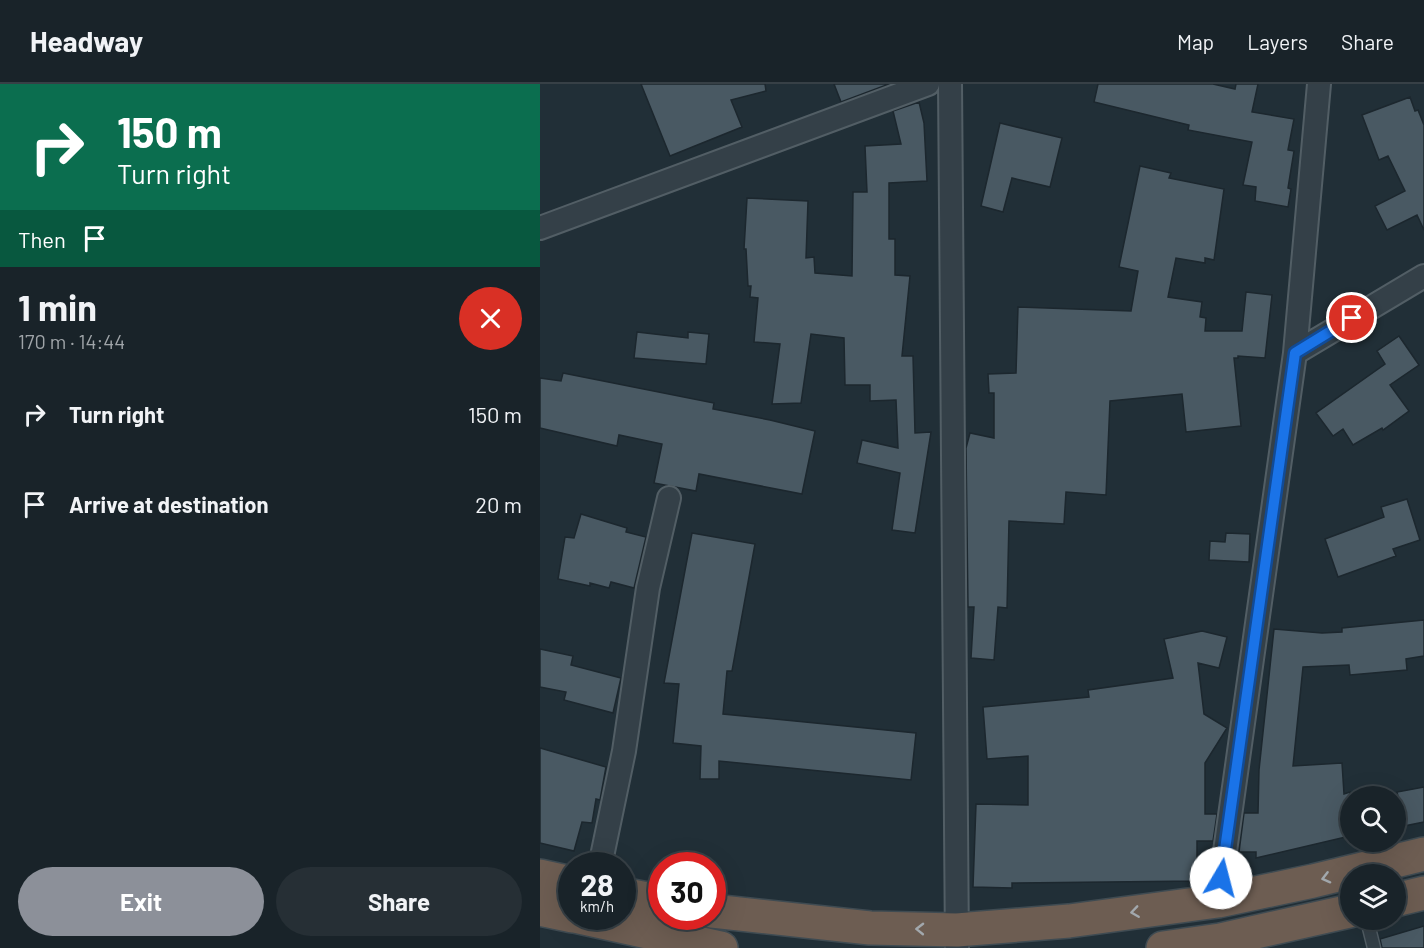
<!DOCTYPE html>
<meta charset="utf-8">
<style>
:root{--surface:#192329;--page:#262f35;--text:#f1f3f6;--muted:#9fa4a8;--line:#374046;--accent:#8c9099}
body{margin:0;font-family:Barlow,sans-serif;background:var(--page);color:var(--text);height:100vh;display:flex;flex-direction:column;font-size:22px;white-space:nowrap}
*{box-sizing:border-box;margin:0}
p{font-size:20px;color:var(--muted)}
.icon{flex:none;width:33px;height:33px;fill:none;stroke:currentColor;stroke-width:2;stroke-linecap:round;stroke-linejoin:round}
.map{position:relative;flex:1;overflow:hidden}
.panel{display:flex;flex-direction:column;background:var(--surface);width:540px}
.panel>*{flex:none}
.top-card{background:#0b6e4f;color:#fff;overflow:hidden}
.buttons{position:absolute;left:800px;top:702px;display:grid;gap:12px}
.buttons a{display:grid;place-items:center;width:66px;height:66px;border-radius:50%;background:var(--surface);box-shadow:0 6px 24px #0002,0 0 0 2px var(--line);font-size:30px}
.speed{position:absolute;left:18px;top:768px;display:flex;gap:12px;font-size:30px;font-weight:700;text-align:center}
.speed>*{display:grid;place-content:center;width:78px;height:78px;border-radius:50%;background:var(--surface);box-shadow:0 6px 24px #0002,0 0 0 2px var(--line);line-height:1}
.speed small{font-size:15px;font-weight:400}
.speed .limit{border:9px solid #d22;background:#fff;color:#111}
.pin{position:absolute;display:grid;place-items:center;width:51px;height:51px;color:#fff;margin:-26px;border:3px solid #fff;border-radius:50%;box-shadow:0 2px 6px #0007}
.me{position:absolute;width:66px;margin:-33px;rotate:8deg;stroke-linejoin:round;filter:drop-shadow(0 0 4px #0008)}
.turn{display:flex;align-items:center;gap:21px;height:126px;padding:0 18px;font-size:27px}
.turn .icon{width:78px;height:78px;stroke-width:2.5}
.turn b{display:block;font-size:42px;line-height:51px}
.then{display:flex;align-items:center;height:57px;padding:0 18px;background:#0003;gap:12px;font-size:22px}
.round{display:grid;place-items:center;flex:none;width:63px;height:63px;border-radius:32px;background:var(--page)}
.headline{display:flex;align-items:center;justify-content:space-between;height:102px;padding:0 18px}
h1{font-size:36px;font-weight:700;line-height:45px}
.primary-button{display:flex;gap:12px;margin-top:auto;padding:12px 18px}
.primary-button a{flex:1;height:69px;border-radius:36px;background:var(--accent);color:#fff;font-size:24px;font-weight:700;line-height:69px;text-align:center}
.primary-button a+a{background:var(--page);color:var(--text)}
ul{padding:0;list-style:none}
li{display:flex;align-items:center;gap:18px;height:90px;padding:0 18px}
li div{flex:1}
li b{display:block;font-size:22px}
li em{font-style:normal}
header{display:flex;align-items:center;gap:36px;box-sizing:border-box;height:84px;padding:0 30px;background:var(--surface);border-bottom:2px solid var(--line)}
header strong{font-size:28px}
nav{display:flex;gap:33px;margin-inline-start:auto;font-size:21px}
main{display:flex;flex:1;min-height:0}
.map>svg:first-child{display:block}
.building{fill:#495963;stroke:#1c272e;stroke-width:1.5}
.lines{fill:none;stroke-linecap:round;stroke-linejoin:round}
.lane-casing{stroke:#525e65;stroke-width:15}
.street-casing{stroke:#525e65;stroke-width:26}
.highway-casing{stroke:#3f4b52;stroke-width:36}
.lane{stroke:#344048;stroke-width:12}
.street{stroke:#344048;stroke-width:22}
.highway{stroke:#6d5d52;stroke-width:33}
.oneway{stroke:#a2a8ad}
.route-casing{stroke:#114b97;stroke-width:15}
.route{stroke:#1a73e8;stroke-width:10}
</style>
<header>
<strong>Headway</strong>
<nav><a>Map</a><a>Layers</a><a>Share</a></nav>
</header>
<main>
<section class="panel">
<div class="top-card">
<div class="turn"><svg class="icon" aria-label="right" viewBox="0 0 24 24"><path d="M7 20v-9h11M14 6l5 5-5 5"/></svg><div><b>150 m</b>Turn right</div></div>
<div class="then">Then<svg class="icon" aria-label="arrive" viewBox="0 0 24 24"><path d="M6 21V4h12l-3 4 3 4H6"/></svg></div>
</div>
<div class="headline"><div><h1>1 min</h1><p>170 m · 14:44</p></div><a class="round" style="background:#d93025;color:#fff"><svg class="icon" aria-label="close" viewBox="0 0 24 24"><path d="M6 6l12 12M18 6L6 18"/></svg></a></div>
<ul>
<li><svg class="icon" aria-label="right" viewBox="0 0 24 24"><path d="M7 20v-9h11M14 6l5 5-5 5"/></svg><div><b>Turn right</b></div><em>150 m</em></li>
<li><svg class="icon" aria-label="arrive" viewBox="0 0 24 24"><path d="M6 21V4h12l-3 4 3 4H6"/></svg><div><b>Arrive at destination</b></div><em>20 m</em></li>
</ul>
<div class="primary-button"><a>Exit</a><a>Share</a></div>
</section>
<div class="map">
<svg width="884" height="864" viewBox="0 0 884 864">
<rect width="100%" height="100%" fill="#212f37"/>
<path class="building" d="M101 0H225L226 7 191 16 202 43 130 72Z
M294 0H349L301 18Z
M558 0H673L695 5 696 0H718L712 28 754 35 748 66 754 67 748 104 751 105 748 123 715 117 716 103 703 101 712 58 648 46 649 41 554 18Z
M870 13 875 27 878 26 884 41V146L877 131 847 146 835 122 865 107 848 72 839 76 822 31Z
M379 18 384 39 387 97 349 99V155H355V191L370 192 362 272H373L375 349 391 348 375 449 352 446 360 389 317 379 322 356 358 364 356 316 330 317V301H305L304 254 271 250 261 319 232 320 240 260 214 258 218 214 210 213 211 202H208L206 165H204L207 114 268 117 266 174 274 173 275 189 312 192 313 108H327L325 62 361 60 353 27Z
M460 39 522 54 510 103 472 94 463 128 441 122Z
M600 82 631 89 629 94 684 105 674 176 665 174V179L636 174 628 213 662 218 660 233 666 234 665 247H702L706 208 732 211 725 274 698 272V274H694L701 342 646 348 642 310 570 317 566 411 526 408 524 440 469 437 467 524 458 523 454 576 431 574 434 523H428L426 364 430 349 454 354V309H449L448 290 476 289 478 223 591 227 598 187 579 183Z
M97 248 148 254V248L169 250 166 280 94 274Z
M859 252 879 281 850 301 869 327 843 346 842 344 813 361 803 345 793 352 776 329 845 280 837 267Z
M23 289 174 319 173 325 230 336 275 347 262 410 159 390 156 407 114 399 122 360 79 351 77 362 0 344V294L21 297Z
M867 415 880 456 853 465 856 472 798 493 785 455 844 433 841 423Z
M41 430 87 444 86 448 106 453 94 504 71 498 69 504 50 499V502L18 495 25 453 34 454Z
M152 449 215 460 192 587H187L183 630 376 649 371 696 179 677V695H160L161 662 133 659 139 600 124 599Z
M686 449 710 450 709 478 669 476 670 457 685 458Z
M884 536V572L866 575 867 586 810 591 809 581 763 583 753 682 802 679 804 710 810 708V752L716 774V768H699L704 729H718L719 686 734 545 782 549 802 548V544Z
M662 547 687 553 679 584 658 579 664 630 687 644 665 679V730H677L673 757H657V797L472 799V804L433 803 436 720 488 721V672L447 675 443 623 549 613 548 606 633 594 624 555Z
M0 565 33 572 31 581 81 594 73 629 24 616 26 608 0 603Z
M0 664 66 683 60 716 56 715 52 739 42 738 34 767 0 759Z
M884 703V738L864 742 857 708Z
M884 842V864H842L840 855Z"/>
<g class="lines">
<g class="lane-casing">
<path id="lane" d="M827 836 834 864"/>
</g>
<g class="street-casing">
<path id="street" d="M410 0 417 864
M0 144 388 0
M755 269 884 192
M60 782 84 667 108 504 129 414
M678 817 755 269 779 0"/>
</g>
<g class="highway-casing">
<path id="highway" d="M0 792 32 799
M82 810 122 818
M855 816 884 809
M0 825 32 832
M172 827 330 844 417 846 529 837 678 817 773 797 884 770
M34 832 181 864
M623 864 680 856 810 827"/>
</g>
<use href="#lane" class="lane"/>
<use href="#street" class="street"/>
<use href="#highway" class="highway"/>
</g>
<defs><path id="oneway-chevron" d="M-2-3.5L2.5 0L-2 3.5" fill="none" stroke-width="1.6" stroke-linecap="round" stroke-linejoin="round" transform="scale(1.5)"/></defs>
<g class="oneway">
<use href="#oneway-chevron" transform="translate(786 794) rotate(166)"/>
<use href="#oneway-chevron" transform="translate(595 828) rotate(172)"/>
<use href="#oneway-chevron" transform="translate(380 845) rotate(-179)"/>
</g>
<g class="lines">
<g class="route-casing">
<path id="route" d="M681 794 755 269 812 234"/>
</g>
<use href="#route" class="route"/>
</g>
</svg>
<div class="buttons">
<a><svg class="icon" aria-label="search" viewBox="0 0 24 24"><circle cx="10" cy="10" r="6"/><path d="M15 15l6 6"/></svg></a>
<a><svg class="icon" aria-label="layers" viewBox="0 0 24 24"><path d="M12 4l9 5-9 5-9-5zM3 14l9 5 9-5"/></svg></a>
</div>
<div class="speed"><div>28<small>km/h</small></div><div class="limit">30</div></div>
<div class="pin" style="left:812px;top:234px;background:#d93025"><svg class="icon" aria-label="arrive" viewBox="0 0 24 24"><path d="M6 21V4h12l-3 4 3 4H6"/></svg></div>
<svg class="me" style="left:681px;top:794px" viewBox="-20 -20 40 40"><circle r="19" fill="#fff"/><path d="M0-13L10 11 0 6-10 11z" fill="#1a73e8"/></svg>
</div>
</main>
